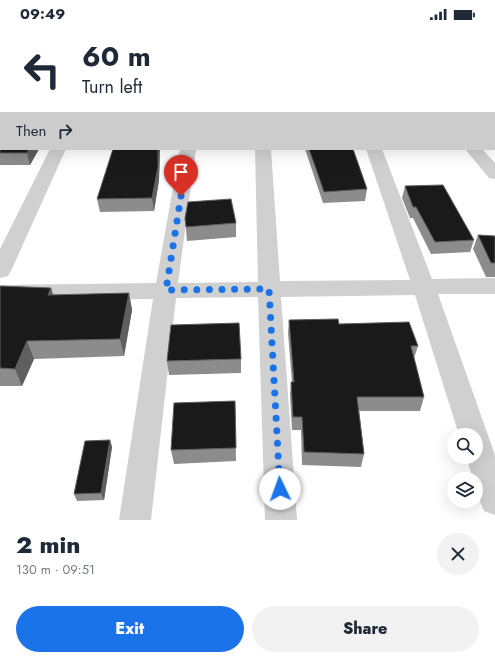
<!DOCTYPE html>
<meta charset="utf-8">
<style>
:root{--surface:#fff;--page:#f2f2f3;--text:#1f2937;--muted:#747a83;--accent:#1a73e8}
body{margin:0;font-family:Jost,sans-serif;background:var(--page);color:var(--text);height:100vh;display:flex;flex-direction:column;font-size:15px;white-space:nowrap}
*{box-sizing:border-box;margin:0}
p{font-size:13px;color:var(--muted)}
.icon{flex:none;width:22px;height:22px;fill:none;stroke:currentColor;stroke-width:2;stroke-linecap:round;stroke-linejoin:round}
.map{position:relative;height:492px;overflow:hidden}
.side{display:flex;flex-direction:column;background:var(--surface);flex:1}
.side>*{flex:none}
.top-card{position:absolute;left:0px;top:0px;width:495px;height:122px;box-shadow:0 4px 16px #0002;background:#fff;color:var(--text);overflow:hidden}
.fabs{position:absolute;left:447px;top:400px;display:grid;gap:8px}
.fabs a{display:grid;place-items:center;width:36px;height:36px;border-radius:50%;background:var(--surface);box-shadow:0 4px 16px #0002;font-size:20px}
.pin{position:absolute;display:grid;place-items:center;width:34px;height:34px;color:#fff;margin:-41px -17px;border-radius:50% 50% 50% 0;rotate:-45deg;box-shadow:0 0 4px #0007}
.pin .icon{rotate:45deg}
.me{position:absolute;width:44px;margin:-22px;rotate:357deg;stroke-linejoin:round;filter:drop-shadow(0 0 3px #0008)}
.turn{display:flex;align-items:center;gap:14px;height:84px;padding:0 16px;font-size:18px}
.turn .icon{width:52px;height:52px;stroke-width:2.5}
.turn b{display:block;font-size:28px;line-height:34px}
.then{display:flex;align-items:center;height:38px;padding:0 16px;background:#0003;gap:8px;font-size:15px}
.round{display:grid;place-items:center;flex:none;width:42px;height:42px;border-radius:21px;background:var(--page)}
.overview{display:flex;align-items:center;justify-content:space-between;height:68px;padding:0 16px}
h1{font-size:24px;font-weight:800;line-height:30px}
.primary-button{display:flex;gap:8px;margin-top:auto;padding:8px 16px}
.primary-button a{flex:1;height:46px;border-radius:24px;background:var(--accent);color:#fff;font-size:16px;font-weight:800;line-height:46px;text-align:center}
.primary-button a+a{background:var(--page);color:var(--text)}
.status{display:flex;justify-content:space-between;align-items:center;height:28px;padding:0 20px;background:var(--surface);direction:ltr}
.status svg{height:11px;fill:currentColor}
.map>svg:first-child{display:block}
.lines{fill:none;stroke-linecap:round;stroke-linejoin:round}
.minor{fill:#d0d0d0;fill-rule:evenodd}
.wall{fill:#8c8c8c}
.shaded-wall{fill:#5f5f5f}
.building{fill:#1a1a1a;stroke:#5f5f5f}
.route{stroke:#1a73e8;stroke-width:7;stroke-dasharray:0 12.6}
</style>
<div class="status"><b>09:49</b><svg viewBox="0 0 49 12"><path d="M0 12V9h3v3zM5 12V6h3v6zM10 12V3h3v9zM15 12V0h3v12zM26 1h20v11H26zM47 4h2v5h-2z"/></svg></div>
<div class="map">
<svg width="495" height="492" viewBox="0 0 495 492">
<rect width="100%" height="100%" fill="#fff"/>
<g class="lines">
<path class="minor" d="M175 0H187V1H175Z
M372 0H384V1H372Z
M388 0H413L414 1H389Z
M494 59H495V67H494Z
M494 105H495V115H494Z
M50 121H66L11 243 8 248 0 250V221Z
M180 121H196L178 255 258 254 255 121H271L280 253 410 252 366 121H382L432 251 495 250V266H438L495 427V487L484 483C479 472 476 463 476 451H473L466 429H476V407H459L415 267 281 269 297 492H265L258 269 176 270 151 492H119L153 271 0 273V257L156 255Z
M465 121H482L495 135V151L489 150Z"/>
</g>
<path class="wall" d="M484 0H495V25L494 23V1H485Z
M1 36V83H0V37Z
M0 105 1 121H39L30 137H0Z
M113 121H160L159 152 154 183 100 184 97 171Z
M305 121H353L367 161 365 173 323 175Z
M405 158 474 212 470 224 431 226 413 190H410L402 170Z
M185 190 236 195V209L187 213Z
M478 207 495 208V249H486L473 221Z
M0 258 51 260 53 267 129 265 132 282 124 328 34 331 22 358H0Z
M289 292 339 296 418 318 414 330 424 369 420 383H359L364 426 361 439 302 437 301 402H292L290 367 291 354H292L288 305Z
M241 331V345L169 347 167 333Z
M235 373 236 433 174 436 171 422Z
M110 412 112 419 104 472 77 473 74 466Z"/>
<path class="shaded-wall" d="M29 121H39L30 137 27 125Z
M158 121H160L159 152 154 183 152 170Z
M51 260 56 277 48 267Z
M129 265 132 282 124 328 120 311Z
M27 313 34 331 22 358 15 341Z
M110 412 112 419 104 472 101 465Z"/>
<path class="building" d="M79 0H158V1H78Z
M329 0H376V1H329Z
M403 0H422V1H403Z
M488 0H494L495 4V16L494 14V1H488Z
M1 36V72L0 74V37Z
M0 105H1V121H29L27 125H0Z
M113 121H158V139L152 170 97 171Z
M309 121H353L367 161 324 164Z
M443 157 474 212 435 214 416 179H413L405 158Z
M231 171 236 195 186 199 185 190 188 174Z
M478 207 495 208V235H491Z
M0 258 51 260 48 267 129 265 120 311 27 313 15 341 0 340Z
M338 291 339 296 409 294 418 318H411L424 369H357L364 426 304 424 302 389H293L291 354H294L289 292Z
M239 295 241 331 167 333 171 297Z
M235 373 236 420 171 422 174 375Z
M110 412 101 465 74 466 85 413Z"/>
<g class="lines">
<path class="route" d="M181 168 166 262 269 261 280 461"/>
</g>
</svg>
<div class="fabs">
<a><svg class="icon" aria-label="search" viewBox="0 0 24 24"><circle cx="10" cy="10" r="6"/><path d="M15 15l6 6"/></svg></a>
<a><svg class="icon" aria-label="layers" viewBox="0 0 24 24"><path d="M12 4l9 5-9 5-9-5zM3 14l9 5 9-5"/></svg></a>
</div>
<div class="pin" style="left:181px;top:168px;background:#d93025"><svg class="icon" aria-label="arrive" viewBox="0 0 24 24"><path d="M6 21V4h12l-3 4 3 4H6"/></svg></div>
<svg class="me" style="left:280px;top:461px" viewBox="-20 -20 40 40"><circle r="19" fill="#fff"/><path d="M0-13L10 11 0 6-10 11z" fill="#1a73e8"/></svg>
<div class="top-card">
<div class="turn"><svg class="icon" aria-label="left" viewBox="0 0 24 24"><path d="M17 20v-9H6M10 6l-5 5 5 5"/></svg><div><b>60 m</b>Turn left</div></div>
<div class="then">Then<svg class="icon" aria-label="right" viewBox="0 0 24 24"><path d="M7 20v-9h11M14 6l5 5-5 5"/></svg></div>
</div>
</div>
<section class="side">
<div class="overview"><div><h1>2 min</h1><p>130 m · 09:51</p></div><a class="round"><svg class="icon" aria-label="close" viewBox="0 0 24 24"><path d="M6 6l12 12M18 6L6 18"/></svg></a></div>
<div class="primary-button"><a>Exit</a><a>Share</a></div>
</section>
